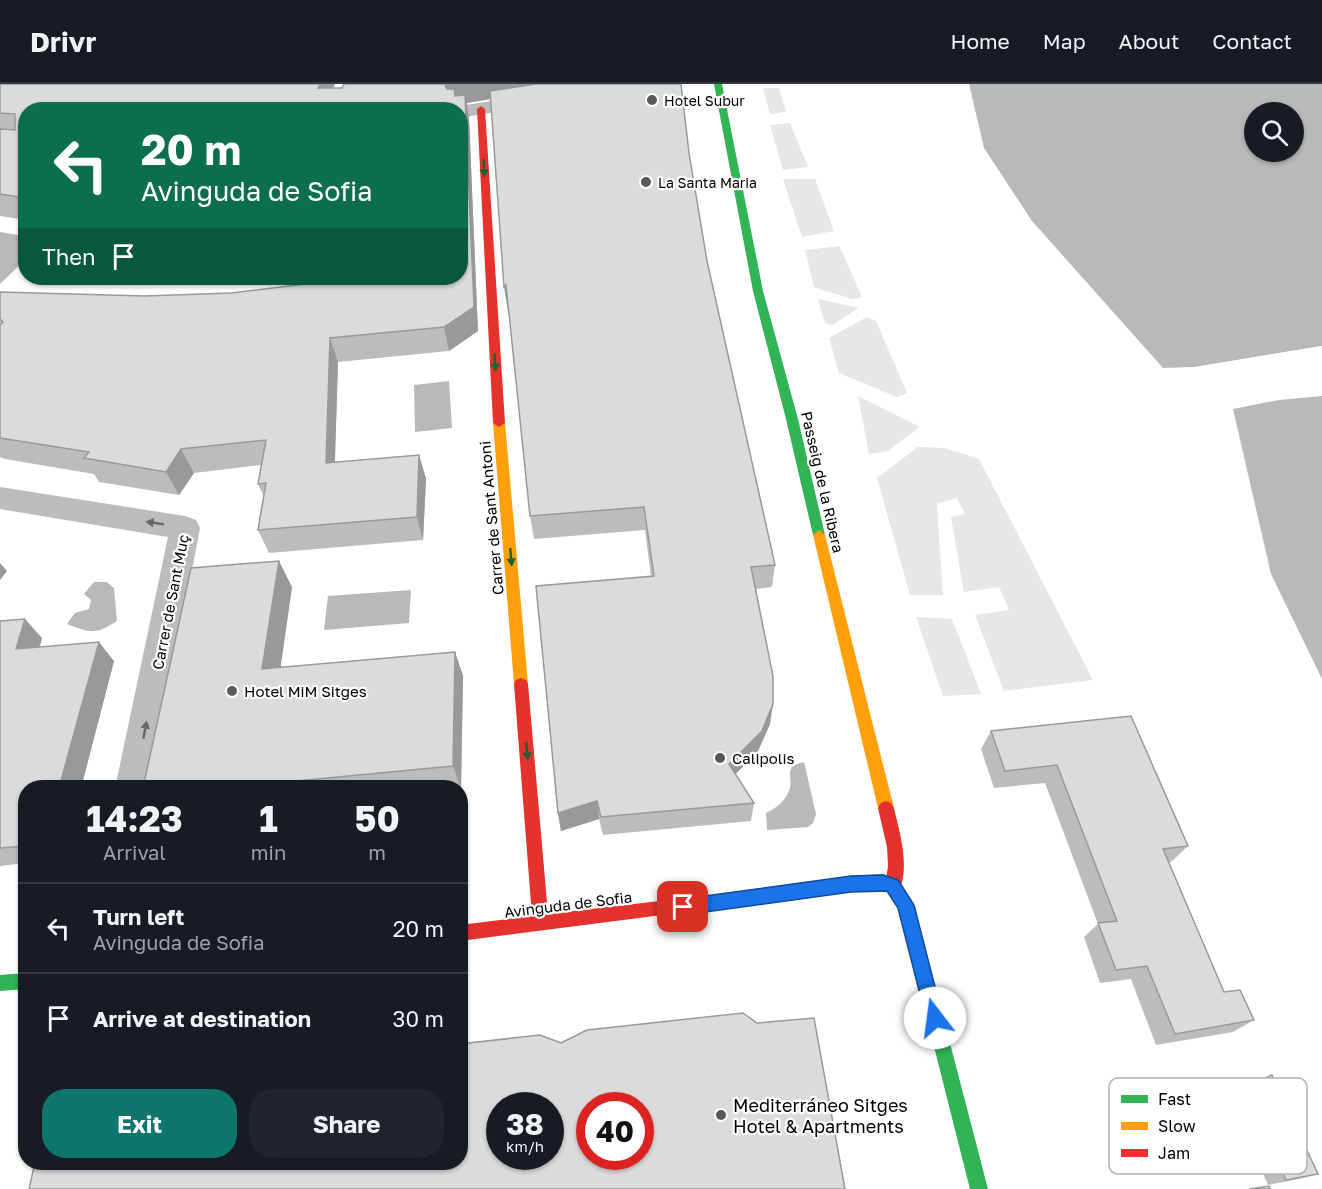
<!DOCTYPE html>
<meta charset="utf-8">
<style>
:root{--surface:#171b24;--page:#20242c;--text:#f1f3f6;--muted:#9ea1a6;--line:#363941;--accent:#0f766e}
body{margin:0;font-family:"Golos Text",sans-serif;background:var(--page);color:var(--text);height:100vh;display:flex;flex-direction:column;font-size:22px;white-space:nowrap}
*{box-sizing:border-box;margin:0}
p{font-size:20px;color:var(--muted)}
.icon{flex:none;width:33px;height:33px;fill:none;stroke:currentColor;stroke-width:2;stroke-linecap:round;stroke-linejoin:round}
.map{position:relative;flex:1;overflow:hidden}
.details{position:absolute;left:18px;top:696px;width:450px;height:390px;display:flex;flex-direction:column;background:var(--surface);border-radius:24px;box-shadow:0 2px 4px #0004}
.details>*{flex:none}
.guide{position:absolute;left:18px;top:18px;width:450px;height:183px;border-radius:24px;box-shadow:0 2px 4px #0004;background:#0b6e4f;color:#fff;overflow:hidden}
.fabs{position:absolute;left:1244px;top:18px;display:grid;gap:12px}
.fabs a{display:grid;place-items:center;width:60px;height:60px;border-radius:50%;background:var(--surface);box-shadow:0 2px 4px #0004;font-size:30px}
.speed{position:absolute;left:486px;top:1008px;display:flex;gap:12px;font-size:30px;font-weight:700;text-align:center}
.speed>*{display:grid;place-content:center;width:78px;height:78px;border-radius:50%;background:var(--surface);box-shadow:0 2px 4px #0004;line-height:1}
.speed small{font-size:15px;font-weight:400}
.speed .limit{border:9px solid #d22;background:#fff;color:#111}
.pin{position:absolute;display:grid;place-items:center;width:51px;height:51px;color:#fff;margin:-26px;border-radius:12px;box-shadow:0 3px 9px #0006}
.me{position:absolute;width:66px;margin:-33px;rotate:345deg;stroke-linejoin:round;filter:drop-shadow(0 0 4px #0008)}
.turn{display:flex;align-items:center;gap:21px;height:126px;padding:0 24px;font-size:27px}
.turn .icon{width:78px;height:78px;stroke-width:2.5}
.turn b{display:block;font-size:42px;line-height:51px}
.then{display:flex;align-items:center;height:57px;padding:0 24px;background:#0003;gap:12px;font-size:22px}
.eta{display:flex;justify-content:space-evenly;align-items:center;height:102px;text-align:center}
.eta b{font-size:36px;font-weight:700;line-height:42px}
.action{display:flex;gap:12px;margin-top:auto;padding:12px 24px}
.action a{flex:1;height:69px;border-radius:24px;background:var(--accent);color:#fff;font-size:24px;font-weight:700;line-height:69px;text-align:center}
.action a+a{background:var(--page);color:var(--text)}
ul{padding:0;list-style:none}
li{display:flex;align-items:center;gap:18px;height:90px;padding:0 24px;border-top:2px solid var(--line)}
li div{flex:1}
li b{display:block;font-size:22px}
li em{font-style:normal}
header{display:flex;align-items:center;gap:36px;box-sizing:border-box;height:84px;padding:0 30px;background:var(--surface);border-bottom:2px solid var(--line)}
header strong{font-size:28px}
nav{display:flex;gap:33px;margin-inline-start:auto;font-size:21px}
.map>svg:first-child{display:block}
.green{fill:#e7e7e7}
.water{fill:#b9b9b9;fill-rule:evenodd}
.pier{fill:#fff}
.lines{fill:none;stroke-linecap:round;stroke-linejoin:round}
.street{fill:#bcbcbc;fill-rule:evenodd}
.fast{fill:#30b455;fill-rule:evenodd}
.slow{fill:#ff9f0a;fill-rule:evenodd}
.jam{fill:#e5322d;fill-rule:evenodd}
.wall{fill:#bcbcbc}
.shaded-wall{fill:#999}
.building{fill:#dbdbdb;stroke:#999;stroke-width:1.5;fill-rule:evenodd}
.oneway{fill:#1a632f}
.oneway2{fill:#676767}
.route{fill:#1a73e8;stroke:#114b97;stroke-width:1.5}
.poi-dot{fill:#595959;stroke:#fff;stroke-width:2}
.labels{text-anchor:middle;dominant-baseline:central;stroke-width:4.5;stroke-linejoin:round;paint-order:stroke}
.far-poi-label{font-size:14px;fill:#000;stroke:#fff;text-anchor:start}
.street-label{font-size:15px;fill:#000;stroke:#fff}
.poi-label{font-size:15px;fill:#000;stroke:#fff;text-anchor:start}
.near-poi-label{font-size:18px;fill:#000;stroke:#fff;text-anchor:start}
.key{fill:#fff;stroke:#b2b2b2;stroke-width:1.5}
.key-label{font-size:16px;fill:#000}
</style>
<header>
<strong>Drivr</strong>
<nav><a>Home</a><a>Map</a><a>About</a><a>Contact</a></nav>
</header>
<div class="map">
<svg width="1322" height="1105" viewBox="0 0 1322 1105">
<rect width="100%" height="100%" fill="#fff"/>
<path class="green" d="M763 4H779L786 28 770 30Z
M790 39 808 83 783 86 770 41Z
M783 95H815L834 147 802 153Z
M840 162V163L862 213 851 215 814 203 805 166Z
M818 215 859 224 832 241 825 239Z
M867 233 876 237 907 309 897 313 839 289 829 254Z
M858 312 920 343 888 367 869 370Z
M918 363 945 364 979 375 1093 596 1004 607 975 531 1009 526 999 503 964 508 951 433 965 430 957 414 937 420 943 511H910L877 394Z
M916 533 952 535 981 610 943 612Z"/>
<path class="water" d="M969 0H1322V262L1195 283 1163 284 1032 137 984 64ZM1254 28H1293V68H1254Z
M0 148 25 152 26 175 0 200Z
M449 297 452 344 415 348 414 301Z
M1322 312V595L1271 490 1233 325 1279 316Z
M94 498H107L114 504 117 537C96 551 90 549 67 540L75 529 89 525 91 516 84 510Z
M411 506 409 539 324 546 328 512Z
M804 678 816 730 813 739 808 743 767 746 766 729C775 725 784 718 788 709 796 694 780 683 804 678Z"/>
<path class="pier" d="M1322 262V265L1196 286 1162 287 1159 285 1195 283Z"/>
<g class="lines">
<path class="street" d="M536 10 543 12 546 16 543 20 460 34V26H451L460 22Z
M0 403 185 432 196 436 200 444 151 704H115L168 453 0 425Z"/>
<path class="fast" d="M714 0H722L763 207 798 335 825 451 819 456 813 451 786 335 753 207Z
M883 790 899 797 914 821 988 1105H970L899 824 887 807 883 806 851 808 711 827 705 824 703 819 705 814 711 811 851 792Z
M26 889V905L0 907V891Z"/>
<path class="slow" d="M499 335 505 339 528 600 526 604 521 606 516 604 514 600 493 339Z
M819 446 825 451 894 724 891 729 886 731 881 729 878 724 813 451Z"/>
<path class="jam" d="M481 22 485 25 505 339 499 343 493 339 477 25Z
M521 594 526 596 528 600 548 830 711 811 717 814 719 819 717 824 460 857V841L532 832 514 600 516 596Z
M886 717 891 719 894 724C900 750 910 782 899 807L893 810 887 807 885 802 888 782 887 763 878 724 881 719Z"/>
</g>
<path class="wall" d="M0 0H335L333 4 681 0 689 69 707 177 775 481 772 503 756 505 770 640 758 667 735 690 754 719 751 737 603 751 599 735 561 747 558 729 651 493 645 446 534 455 530 432 509 226 508 227 491 15 467 19 469 35 478 247 449 267 338 278 335 378 419 371 426 395 423 456 269 469 258 446 264 412 258 400 261 381 194 389 179 411 99 398 94 390 5 375 0 373V208L144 212 231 209 460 194V26H26V136L0 132Z
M292 503 280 583 455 568 463 592 461 705 460 704H143Z
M0 537 42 554 40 563 114 577 81 704H26V779L0 782Z
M1131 632 1188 762 1171 778H1169L1224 908 1254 936 1233 948 1156 961 1131 895 1100 899 1084 853 1098 840 1045 699 994 704 981 665 991 647Z
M1272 991 1318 1090 1299 1095 1268 1101 1229 1010Z"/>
<path class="shaded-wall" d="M320 0H335L325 26 318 4Z
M449 0H580L467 19 469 35 478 247 449 267 444 243 460 20 445 2Z
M506 201 510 226 508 227 504 203Z
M330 254 338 278 334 402 326 379Z
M181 365 194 389 179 411 166 388Z
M419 371 426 395 423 456 417 433Z
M279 477 292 503 277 609 262 585Z
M0 479 7 487 0 496Z
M25 535 42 554 33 583 16 565Z
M99 558 114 577 81 704H59Z
M455 568 463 592 461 705 453 682Z
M773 620 770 640 758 667 727 699 729 680Z
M597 717 599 735 561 747 558 729Z"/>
<path class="building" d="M0 0H320L318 4H342L344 0H449L445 2 447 5H454L455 12 465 11 474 223 444 243 330 254 326 379 419 371 417 433 258 446 266 399 258 400 266 356 181 365 166 388 84 374 89 368 0 354V241L3 238 0 235V208L144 212 231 209 356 194H460V26H26V114L0 110V45L15 46V30L0 29Z
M536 0H681L689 69 707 177 775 481 751 483 773 592V620L762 647 729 680 754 719 601 733 597 717 558 729 536 502 654 492 644 423 530 432 506 201 504 203 490 7Z
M279 477 262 585 455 568 453 682 244 702V704H143L191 484Z
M25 535 16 565 99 558 59 704H26V762L0 764V537Z
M1131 632 1188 762 1163 765 1224 908 1240 906 1254 936 1175 950 1147 882 1116 886 1098 839 1117 837 1057 681 1005 687 991 647Z
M743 929 757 939 814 934 845 1105H29L35 1078H460V960L540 951 561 959 587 946ZM500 1022H550V1072H500ZM590 1022H640V1072H590Z
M1272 991 1318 1090 1286 1096 1245 1003Z
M1269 1102 1270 1105H1249Z"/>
<defs><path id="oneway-solid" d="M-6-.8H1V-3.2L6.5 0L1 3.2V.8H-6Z" transform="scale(1.5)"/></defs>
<g class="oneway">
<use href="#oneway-solid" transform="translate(484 84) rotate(87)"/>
<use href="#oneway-solid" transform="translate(495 278) rotate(87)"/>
<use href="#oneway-solid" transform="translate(511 473) rotate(85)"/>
<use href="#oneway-solid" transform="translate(527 667) rotate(85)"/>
</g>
<g class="oneway2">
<use href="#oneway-solid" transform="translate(155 439) rotate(-171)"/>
<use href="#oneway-solid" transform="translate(145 646) rotate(-79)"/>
</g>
<path class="route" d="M883 791 898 796 914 821 943 934 941 940 935 942 929 940 926 934 898 824 887 807 851 808 683 831 677 828 675 823 677 817 683 815 851 792Z"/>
<g class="poi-dot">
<circle cx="652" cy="16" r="6"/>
<circle cx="646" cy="98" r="6"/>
<circle cx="232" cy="607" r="6"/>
<circle cx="720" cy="674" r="6"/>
<circle cx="721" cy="1031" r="6"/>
</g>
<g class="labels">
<g class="far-poi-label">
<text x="664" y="16">Hotel Subur</text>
<text x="658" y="98">La Santa Maria</text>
</g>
<g class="street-label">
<text transform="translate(823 398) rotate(77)">Passeig de la Ribera</text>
<text transform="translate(491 434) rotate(-95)">Carrer de Sant Antoni</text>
<text transform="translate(170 518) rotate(-79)">Carrer de Sant Muç</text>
<text transform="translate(568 820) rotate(-7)">Avinguda de Sofia</text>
</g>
<g class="poi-label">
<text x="244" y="607">Hotel MiM Sitges</text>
<text x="732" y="674">Calipolis</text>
</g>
<g class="near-poi-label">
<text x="733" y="1021">Mediterráneo Sitges<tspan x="733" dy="21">Hotel &amp; Apartments</tspan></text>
</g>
</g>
<rect x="1109" y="994" width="198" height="96" rx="9" class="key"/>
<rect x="1121" y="1011" width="27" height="8" fill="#30b455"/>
<rect x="1121" y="1038" width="27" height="8" fill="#ff9f0a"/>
<rect x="1121" y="1065" width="27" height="8" fill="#e5322d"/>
<g class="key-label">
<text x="1158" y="1021">Fast</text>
<text x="1158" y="1048">Slow</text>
<text x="1158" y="1075">Jam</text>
</g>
</svg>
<div class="fabs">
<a><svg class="icon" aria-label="search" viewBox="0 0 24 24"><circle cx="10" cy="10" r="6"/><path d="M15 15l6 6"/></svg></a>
</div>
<div class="speed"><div>38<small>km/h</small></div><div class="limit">40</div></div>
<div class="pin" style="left:683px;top:823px;background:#d93025"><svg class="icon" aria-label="arrive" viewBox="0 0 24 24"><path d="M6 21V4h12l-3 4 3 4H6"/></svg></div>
<svg class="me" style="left:935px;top:934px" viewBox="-20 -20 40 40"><circle r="19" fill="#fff"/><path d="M0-13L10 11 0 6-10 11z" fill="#1a73e8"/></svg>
<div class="guide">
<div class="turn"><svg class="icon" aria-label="left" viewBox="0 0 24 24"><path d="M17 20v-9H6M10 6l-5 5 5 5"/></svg><div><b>20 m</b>Avinguda de Sofia</div></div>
<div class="then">Then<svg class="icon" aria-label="arrive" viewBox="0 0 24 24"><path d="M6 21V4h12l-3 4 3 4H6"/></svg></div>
</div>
<section class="details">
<div class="eta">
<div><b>14:23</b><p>Arrival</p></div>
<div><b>1</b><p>min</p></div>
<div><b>50</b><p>m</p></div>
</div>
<ul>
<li><svg class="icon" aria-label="left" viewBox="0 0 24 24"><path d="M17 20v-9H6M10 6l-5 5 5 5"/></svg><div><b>Turn left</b><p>Avinguda de Sofia</p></div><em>20 m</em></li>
<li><svg class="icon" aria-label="arrive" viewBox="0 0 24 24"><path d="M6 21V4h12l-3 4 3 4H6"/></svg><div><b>Arrive at destination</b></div><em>30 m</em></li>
</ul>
<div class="action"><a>Exit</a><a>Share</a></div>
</section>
</div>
